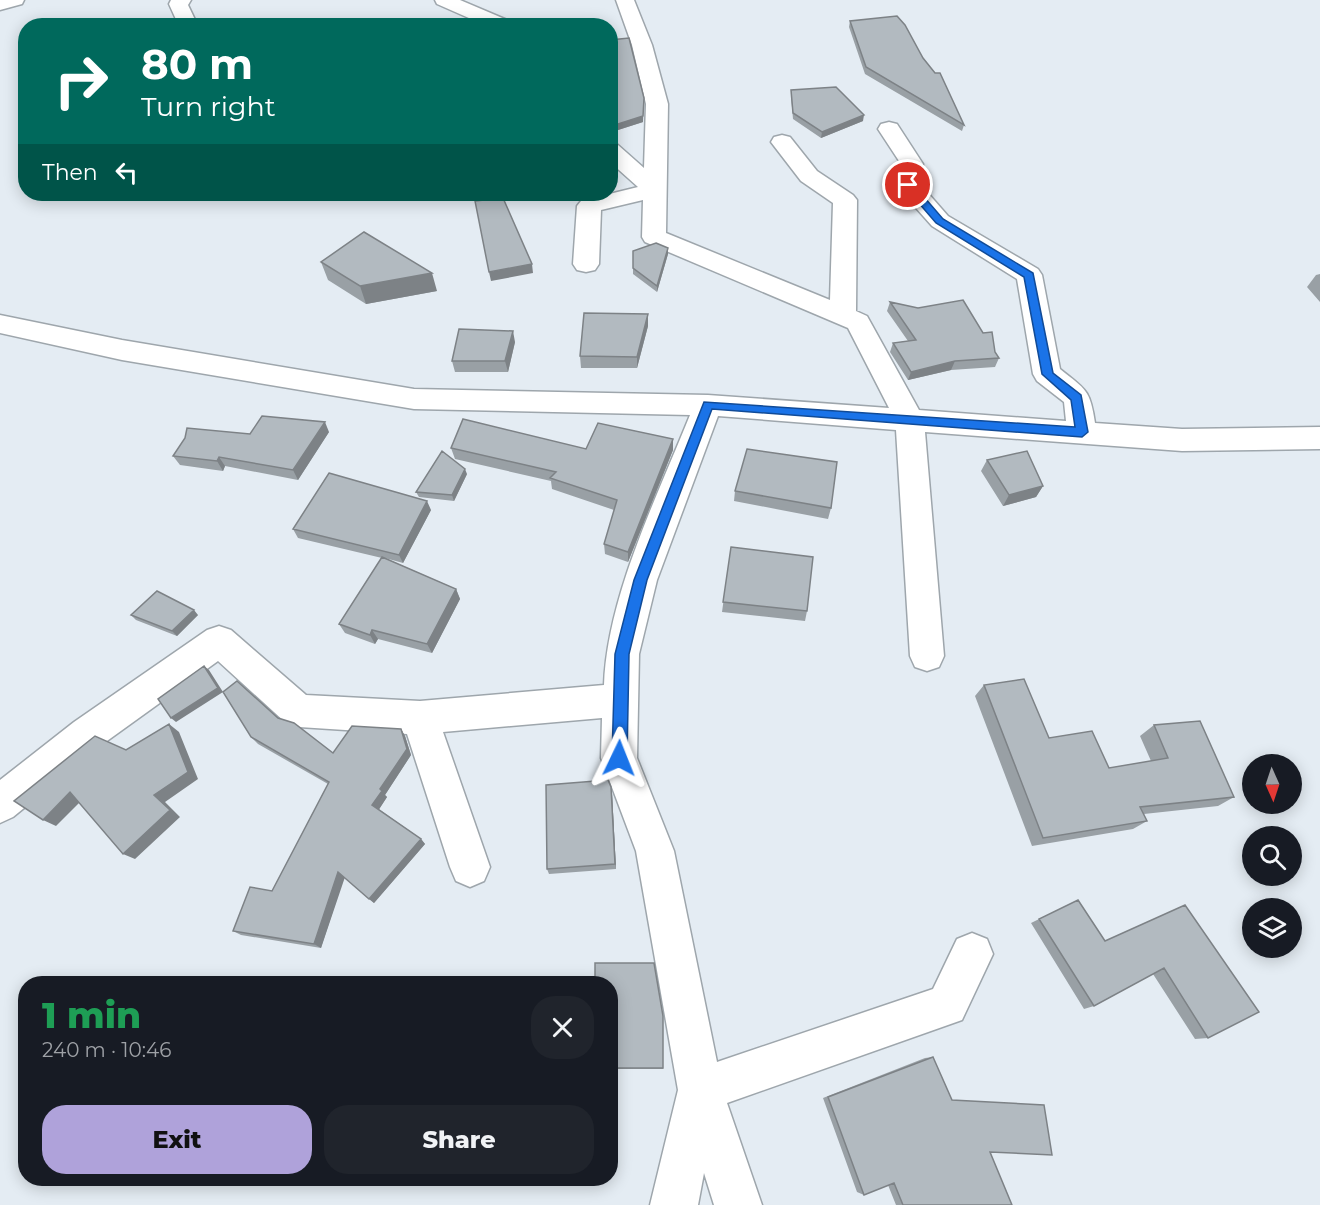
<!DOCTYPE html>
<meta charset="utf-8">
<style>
:root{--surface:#171b24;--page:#20242c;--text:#f1f3f6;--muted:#9ea1a6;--accent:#afa2da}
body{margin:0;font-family:Montserrat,sans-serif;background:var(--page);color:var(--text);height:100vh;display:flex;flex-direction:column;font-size:22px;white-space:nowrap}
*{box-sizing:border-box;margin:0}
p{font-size:20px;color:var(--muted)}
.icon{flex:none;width:33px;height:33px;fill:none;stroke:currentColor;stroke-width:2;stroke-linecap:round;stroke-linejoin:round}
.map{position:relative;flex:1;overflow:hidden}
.sheet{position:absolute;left:18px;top:976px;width:600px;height:210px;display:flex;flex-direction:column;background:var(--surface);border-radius:24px;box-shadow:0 3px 15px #0003}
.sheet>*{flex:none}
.top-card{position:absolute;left:18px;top:18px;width:600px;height:183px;border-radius:24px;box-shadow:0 3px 15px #0003;background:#00695c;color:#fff;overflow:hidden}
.needle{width:39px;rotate:177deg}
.fabs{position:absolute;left:1242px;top:754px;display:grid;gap:12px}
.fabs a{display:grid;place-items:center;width:60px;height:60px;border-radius:50%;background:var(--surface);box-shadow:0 3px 15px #0003;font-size:30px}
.pin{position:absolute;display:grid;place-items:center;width:51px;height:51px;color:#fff;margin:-26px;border:3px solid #fff;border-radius:50%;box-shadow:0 2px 6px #0007}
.me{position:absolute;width:66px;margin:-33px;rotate:2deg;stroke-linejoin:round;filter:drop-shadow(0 0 4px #0008)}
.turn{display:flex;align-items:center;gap:21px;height:126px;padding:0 24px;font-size:27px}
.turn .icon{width:78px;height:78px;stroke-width:2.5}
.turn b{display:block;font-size:42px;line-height:51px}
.then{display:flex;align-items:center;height:57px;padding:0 24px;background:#0003;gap:12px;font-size:22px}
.round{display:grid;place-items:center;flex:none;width:63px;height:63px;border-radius:24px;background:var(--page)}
.summary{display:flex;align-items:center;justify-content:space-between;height:102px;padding:0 24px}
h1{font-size:36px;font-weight:800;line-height:45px;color:#1e9e55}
.cta{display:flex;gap:12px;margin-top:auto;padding:12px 24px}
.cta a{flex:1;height:69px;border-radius:24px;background:var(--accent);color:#111;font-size:24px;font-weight:800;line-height:69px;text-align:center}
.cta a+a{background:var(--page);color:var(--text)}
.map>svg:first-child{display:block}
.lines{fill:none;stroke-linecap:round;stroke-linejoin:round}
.street-casing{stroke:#9ea6ac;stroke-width:3}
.street{fill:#fff;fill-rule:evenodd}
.wall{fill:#99a0a5}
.shaded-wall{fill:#7d8286}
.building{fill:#b2bac0;stroke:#7d8286;stroke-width:1.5}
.route{fill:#1a73e8;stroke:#114b97;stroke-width:1.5}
</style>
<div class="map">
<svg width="1320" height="1205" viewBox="0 0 1320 1205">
<rect width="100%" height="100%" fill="#e4ecf3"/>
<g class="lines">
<g class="street-casing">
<path id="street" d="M0 0H24L22 4 0 10Z
M171 0H191L188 5 198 26H179L169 4Z
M435 0H460L512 22 514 26H487L437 4Z
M616 0H634L652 45 668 104 666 233 830 300 833 203 801 181 771 142 774 137 782 135 790 137 817 171 853 195 857 200 856 311 867 316 919 410 1066 421 1064 402 1037 381 1033 374 1017 279 932 226 900 190 896 185 901 164 878 129 881 124 889 122 897 124 923 164 920 184 948 216 1038 269 1042 275 1060 369C1086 390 1090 389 1095 423L1182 429 1320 427V449L1182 451 925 432 944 656 939 667 927 671 915 667 910 656 896 430 718 416 657 580 639 654 637 758 674 851 717 1062 933 989 957 939 972 933 987 939 993 954 962 1020 727 1103 762 1205H714L704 1173 698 1205H650L678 1090 636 851 601 758 602 718 443 732 490 867 484 881 470 887 456 881 450 867 407 734 299 727 286 723 218 661 100 746 13 817 0 823V780L74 722 207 630 219 626 231 630 306 695 420 701 604 685C607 597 657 497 690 415L414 409 122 360 0 333V315L122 340 414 389 708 395 889 408 848 328 645 242 642 237 643 200 601 210 599 264 595 270 586 272 577 270 573 264 577 206 581 201 638 187 610 162V143L618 145 644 168 646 104 632 45Z"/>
</g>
<use href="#street" class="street"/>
</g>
<path class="wall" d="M850 21 923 58 964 125 962 131 865 74 849 27Z
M610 40 643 122 618 130 610 122Z
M791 90 863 121 821 138 793 119 791 96Z
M668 248V254L657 292 633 274V268Z
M321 262 437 291 366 304 328 280Z
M1320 274V302L1307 287 1316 275Z
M890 302 995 352 999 358 995 367 951 370 908 380 890 352 893 343 908 341 887 311Z
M648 314V326L637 368H581L580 356Z
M515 342 508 372H455L452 361Z
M329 432 298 480 225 466 223 471 180 465 173 456 250 434Z
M673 439V450L628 562 605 554 604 544 614 510 552 489 551 481 455 459 451 448 586 449Z
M987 460 1043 486 1036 497 1003 506 981 471Z
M467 474 454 501 419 497 416 492Z
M735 491 831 508 828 519 734 501Z
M431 510 403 563 385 558 456 589 460 599 432 653 378 639 375 644 345 633 339 624 382 558 298 538 293 529Z
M731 547 807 611 805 621 722 612Z
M131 615H198L177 636 136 620Z
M984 685 1049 738 1109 768 1151 761 1140 736 1154 725 1234 797 1218 806 1144 814 1147 821 1133 829 1032 846 975 696Z
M278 718 333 753 401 729 405 736 411 755 385 795 387 797 379 809 421 839 425 844 374 903 344 877 321 948 241 935 233 931 272 891 328 784 258 744 251 737Z
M612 793 616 869 549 874 547 869Z
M1078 900 1105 941 1185 905 1208 1038 1195 1039 1153 974 1094 1006 1084 1009 1031 923Z
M610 984 663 1016V1069H610Z
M933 1057 952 1100 990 1152 1012 1205H896L888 1185 864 1195 857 1192 823 1098 925 1058Z"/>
<path class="shaded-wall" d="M644 98 643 122 618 130V124Z
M864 115 863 121 821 138 822 132Z
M668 248V254L657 292V286Z
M532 264 533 273 491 281 489 272Z
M432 273 437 291 366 304 360 286Z
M648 314V326L637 368V357Z
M513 331 515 342 508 372 505 361Z
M955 361 951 370 908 380 911 372Z
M325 422 329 432 298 480 293 470Z
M673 439V450L628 562V552Z
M219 457 225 466 223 471 217 461Z
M465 469 467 474 454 501 452 495Z
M1043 486 1036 497 1003 506 1009 495Z
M427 501 431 510 403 563 399 555Z
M456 589 460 599 432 653 427 644Z
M194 610 198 615 177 636 172 631Z
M372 630 378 639 375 644 370 635Z
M204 666 209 670 223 692 176 722 171 718Z
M169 724 179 732 198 779 165 802 180 817 135 859 123 854Z
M401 729 405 736 411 755 385 795 387 797 378 811 372 805Z
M611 787 612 793 616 869 615 864Z
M70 792 83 799 56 826 43 820Z
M421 839 425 844 374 903 369 899Z
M338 872 345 877 321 948 314 944Z"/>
<path class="building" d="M897 16 905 25 923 58 935 73H940L964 125 866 67 850 21Z
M629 38 644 98 643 116 618 124 610 116V40Z
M836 87 864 115 822 132 793 113 791 90Z
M503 198 532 264 489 272 475 201Z
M364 232 432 273 360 286 321 262Z
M656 243 668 248 657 286 633 268V251Z
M963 300 983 333 992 332 995 352 999 358 955 361 911 372 893 343 916 340 890 302 918 308Z
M584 313 648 314 637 357 580 356Z
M459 329 513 331 505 361H452Z
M262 416 325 422 293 470 219 457 217 461 173 456 185 438 187 428 250 434Z
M463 419 586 449 598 423 673 439 628 552 604 544 617 500 550 478 556 472 451 448Z
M747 449 837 462 831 508 735 491Z
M442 451 465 469 452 495 416 492Z
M1027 451 1043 486 1009 495 987 460Z
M329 473 427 501 399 555 293 529Z
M731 547 813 557 807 611 723 602Z
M382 557 456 589 427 644 372 630 370 635 339 624Z
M157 591 194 610 172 631 131 615Z
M204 666 218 688 171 718 158 699Z
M1024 679 1049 738 1092 731 1109 768 1168 758 1154 725 1200 721 1234 797 1140 807 1147 821 1043 838 984 685Z
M237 681 278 718 294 723 333 753 352 726 401 729 407 749 380 789 382 791 372 805 421 839 369 899 338 872 314 944 233 931 250 887 272 891 329 782 251 737 223 692Z
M169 724 188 772 154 795 170 810 123 854 70 792 43 820 14 801 95 736 126 750Z
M608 780 611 787 615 864 547 869 546 785Z
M1078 900 1105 941 1185 905 1259 1012 1208 1038 1164 968 1094 1006 1039 919Z
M595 963H654L663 1016V1068H610V984H595Z
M410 978 414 984H403Z
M933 1057 952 1100 1044 1105 1052 1155 990 1152 1012 1205H903L894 1183 864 1195 828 1097Z"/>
<path class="route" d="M905 183H912L943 219 1033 273 1053 373 1081 395 1088 432 1082 437 712 409 647 580 629 654 627 758 625 763 619 765 614 763 612 758 615 654 634 580 704 402 1075 427 1071 400 1042 374 1024 277 936 223 905 187Z"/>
</svg>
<div class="fabs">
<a><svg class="needle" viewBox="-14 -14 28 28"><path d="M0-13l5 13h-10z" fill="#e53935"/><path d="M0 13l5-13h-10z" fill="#9ea1a6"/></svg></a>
<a><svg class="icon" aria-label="search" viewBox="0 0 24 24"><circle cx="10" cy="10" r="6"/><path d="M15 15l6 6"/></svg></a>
<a><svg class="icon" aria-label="layers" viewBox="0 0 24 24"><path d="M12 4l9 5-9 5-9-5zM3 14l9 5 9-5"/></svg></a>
</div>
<div class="pin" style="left:908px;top:185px;background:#d93025"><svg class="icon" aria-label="arrive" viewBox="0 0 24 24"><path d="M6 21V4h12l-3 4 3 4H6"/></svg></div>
<svg class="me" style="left:619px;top:758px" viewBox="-20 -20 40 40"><path d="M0-17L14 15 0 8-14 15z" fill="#1a73e8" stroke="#fff" stroke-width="4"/></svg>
<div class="top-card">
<div class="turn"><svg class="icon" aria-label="right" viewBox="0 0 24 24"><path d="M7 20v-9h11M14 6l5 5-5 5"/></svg><div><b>80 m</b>Turn right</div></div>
<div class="then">Then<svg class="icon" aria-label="left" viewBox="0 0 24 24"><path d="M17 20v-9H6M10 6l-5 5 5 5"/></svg></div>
</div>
<section class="sheet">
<div class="summary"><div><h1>1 min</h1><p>240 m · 10:46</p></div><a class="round"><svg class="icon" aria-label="close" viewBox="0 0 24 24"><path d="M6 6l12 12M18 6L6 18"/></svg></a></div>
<div class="cta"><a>Exit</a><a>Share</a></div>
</section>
</div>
